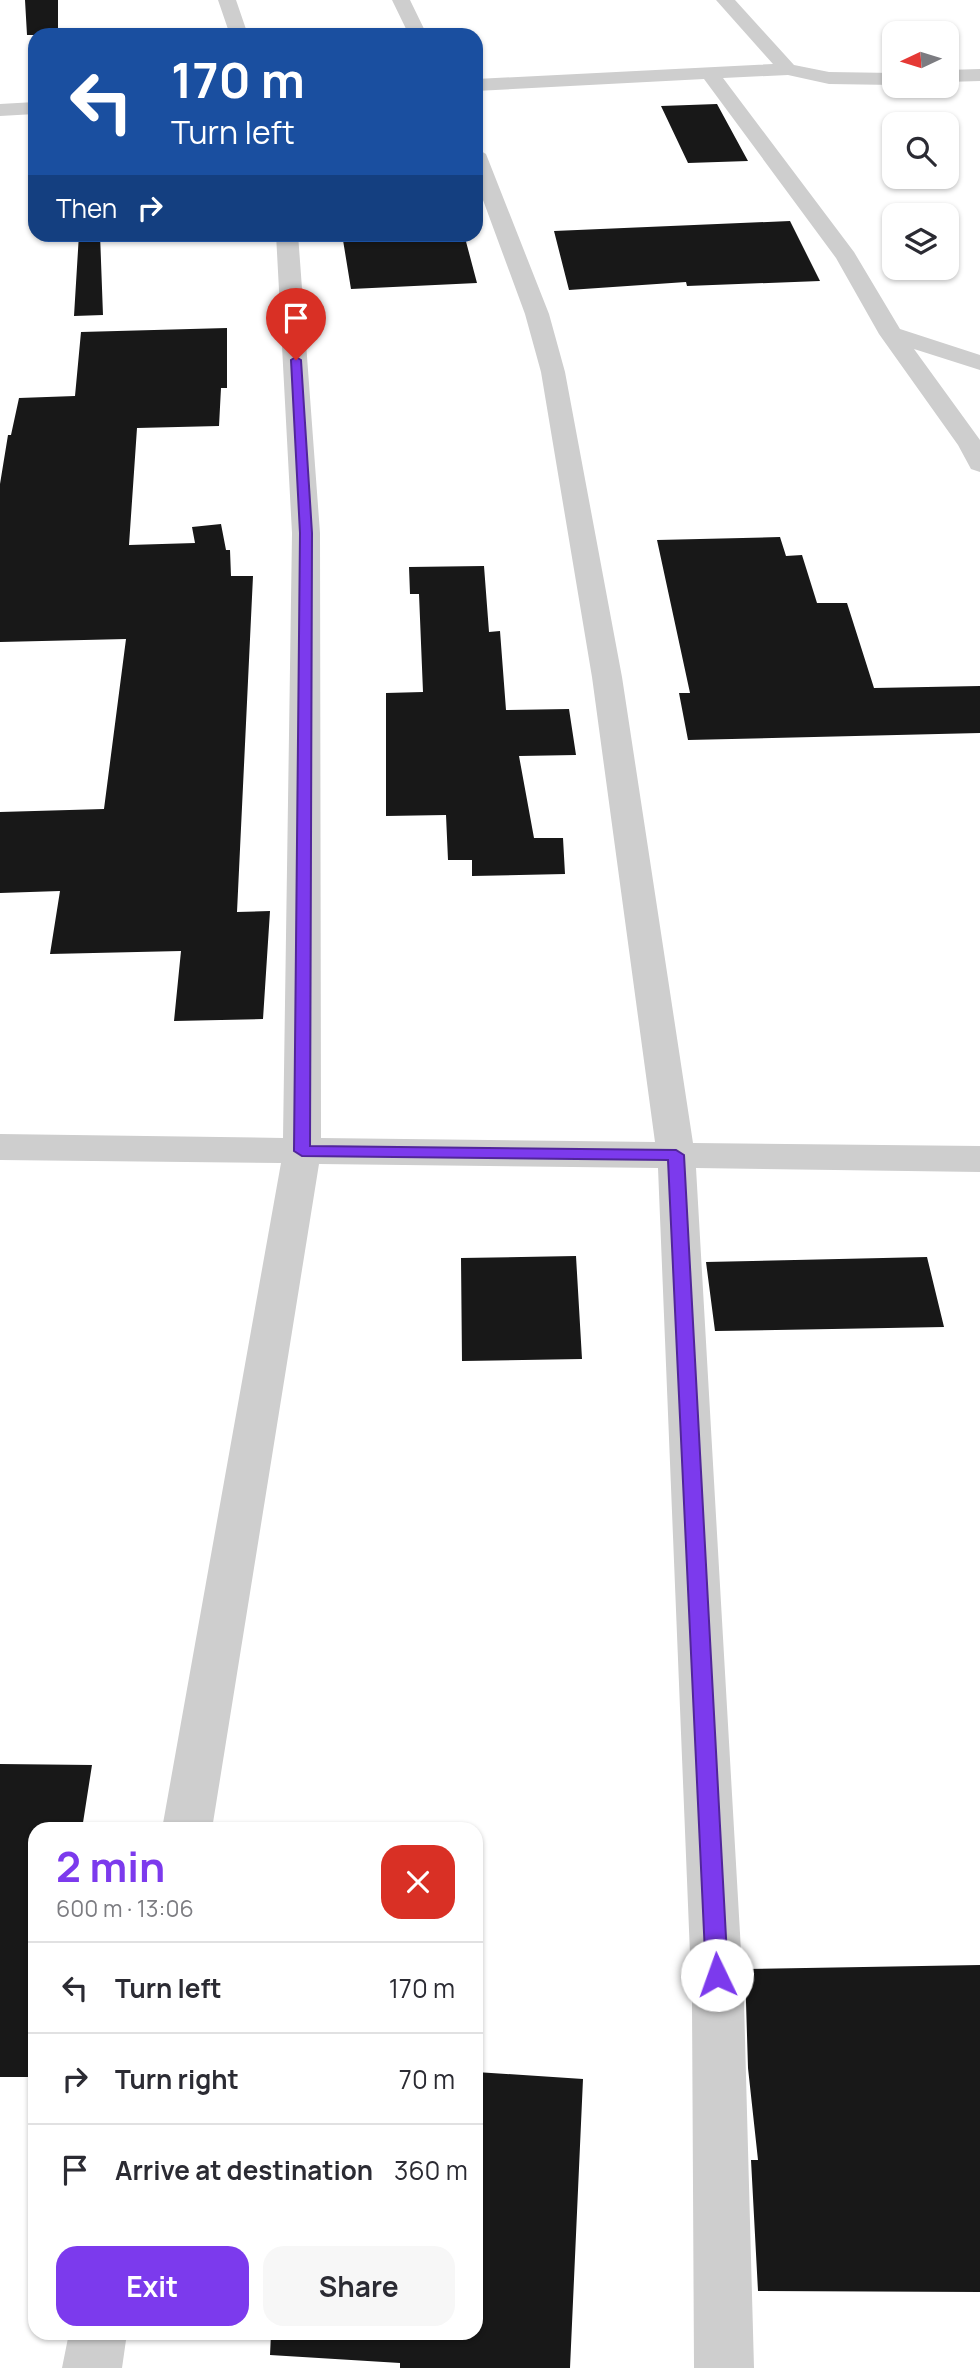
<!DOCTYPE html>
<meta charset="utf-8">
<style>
:root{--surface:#fff;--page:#f7f7f7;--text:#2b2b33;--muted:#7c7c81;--line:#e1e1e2;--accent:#7c3aed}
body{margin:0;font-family:Manrope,sans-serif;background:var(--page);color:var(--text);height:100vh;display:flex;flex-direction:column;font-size:26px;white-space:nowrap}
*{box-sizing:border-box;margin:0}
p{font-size:23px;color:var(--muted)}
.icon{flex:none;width:38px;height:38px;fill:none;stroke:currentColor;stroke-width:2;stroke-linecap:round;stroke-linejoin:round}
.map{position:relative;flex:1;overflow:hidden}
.panel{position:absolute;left:28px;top:1822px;width:455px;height:518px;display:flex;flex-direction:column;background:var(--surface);border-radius:21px;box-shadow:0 2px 5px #0004}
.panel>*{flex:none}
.guide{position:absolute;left:28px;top:28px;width:455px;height:214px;border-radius:21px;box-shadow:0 2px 5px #0004;background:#1a4fa0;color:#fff;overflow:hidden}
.needle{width:46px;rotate:266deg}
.tools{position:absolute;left:882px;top:21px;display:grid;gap:14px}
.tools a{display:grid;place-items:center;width:77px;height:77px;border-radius:14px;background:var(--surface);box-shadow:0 2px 5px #0004;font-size:35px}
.pin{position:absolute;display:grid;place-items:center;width:60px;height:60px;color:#fff;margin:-72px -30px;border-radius:50% 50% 50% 0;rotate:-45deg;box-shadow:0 0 7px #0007}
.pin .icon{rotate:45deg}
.me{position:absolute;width:77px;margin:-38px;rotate:357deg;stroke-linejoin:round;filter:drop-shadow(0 0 5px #0008)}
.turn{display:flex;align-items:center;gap:24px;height:147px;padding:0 28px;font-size:32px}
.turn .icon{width:91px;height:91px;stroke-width:2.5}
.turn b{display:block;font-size:49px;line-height:60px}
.then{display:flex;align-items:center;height:66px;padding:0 28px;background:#0003;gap:14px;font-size:26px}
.round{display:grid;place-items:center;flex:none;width:74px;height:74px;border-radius:21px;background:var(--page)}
.head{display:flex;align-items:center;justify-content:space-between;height:119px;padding:0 28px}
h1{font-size:42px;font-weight:700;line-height:52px;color:var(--accent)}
.cta{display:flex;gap:14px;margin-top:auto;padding:14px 28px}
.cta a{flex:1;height:80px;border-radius:21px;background:var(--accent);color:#fff;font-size:28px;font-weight:700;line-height:80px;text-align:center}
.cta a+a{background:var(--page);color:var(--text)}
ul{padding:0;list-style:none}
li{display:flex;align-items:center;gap:21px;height:91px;padding:0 28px;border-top:2px solid var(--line)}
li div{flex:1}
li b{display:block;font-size:26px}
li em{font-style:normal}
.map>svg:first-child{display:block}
.building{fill:#181818}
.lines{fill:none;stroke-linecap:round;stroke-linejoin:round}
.minor{fill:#cecece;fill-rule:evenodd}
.route{fill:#7c3aed;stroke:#51269a;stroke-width:2}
</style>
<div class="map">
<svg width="980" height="2368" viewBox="0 0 980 2368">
<rect width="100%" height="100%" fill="#fff"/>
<path class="building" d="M25 0H58V35H27Z
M717 104 748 161 688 163 661 106Z
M790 221 820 281 687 286 686 282 569 290 554 231Z
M79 234H100L103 315 74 316Z
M342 234H464L477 283 351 289Z
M227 328V388H221L219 426 137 428 129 545 195 543 192 527 221 524 226 550H230L231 576H253L237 912 270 911 263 1019 174 1021 181 951 50 954 60 891 0 893V812L104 809 126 639 0 642V484L8 435H11L19 398 75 396 81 332Z
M780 537 786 556 802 555 817 603H847L874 688 980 686V733L688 740 679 693H690L657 540Z
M484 566 489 632 500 631 506 710 569 709 576 755 519 756 534 838H563L565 874 472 876V860H448L446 815 386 816V693L423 692 419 594H410L409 567Z
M576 1256 582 1359 462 1361 461 1258Z
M927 1257 944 1327 715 1331 706 1262Z
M0 1764 92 1765 82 1829H35V2077H0Z
M980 1965V2292L758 2291 751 2160H758L748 2068 745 1969Z
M476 2072 583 2079 570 2368H400V2363L270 2355 271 2333H476Z"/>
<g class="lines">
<path class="minor" d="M218 0H236L248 35H230Z
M392 0H410L427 35H409Z
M716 0H735L794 65 829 72 894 73V85L829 84 788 75 723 78 854 252 900 329 980 355V370L914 349 980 440V472L971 469 958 445 879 334 836 258 704 79 476 91V79L773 64Z
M980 69V81L947 82V70Z
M35 102V114L0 116V104Z
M476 148 486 154 549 314 565 372 622 677 693 1143 980 1146V1172L696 1168 744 2003 754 2368H694L692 2003 658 1168 319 1164 212 1829H162L281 1163 0 1160V1134L283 1138 292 533 276 234H298L320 533 321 1138 655 1142 592 677 541 372 525 314 476 181Z
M69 2333H127L122 2368H62Z"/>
</g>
<path class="route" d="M296 357 301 360 312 533 310 1146 676 1150 684 1155 728 1975 724 1982 717 1985 709 1982 706 1975 668 1160 302 1156 294 1151 300 533 291 360Z"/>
</svg>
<div class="tools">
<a><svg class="needle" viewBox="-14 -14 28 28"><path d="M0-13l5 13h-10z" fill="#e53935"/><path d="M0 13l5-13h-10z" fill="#7c7c81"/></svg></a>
<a><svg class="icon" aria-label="search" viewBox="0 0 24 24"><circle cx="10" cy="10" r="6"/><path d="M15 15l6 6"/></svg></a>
<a><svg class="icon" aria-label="layers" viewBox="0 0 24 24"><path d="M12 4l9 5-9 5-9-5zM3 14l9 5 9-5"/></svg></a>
</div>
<div class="pin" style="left:296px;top:360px;background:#d93025"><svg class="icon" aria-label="arrive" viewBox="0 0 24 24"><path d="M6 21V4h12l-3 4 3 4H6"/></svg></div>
<svg class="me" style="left:717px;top:1975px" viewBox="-20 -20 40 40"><circle r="19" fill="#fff"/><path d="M0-13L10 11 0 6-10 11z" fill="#7c3aed"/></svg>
<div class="guide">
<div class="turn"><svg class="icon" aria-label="left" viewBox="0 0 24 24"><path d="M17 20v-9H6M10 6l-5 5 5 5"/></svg><div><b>170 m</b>Turn left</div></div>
<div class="then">Then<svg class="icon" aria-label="right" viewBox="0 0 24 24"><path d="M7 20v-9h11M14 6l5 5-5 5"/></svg></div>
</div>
<section class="panel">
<div class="head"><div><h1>2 min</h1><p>600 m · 13:06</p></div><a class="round" style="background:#d93025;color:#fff"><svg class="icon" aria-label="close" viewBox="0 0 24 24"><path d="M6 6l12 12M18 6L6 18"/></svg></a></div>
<ul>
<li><svg class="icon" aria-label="left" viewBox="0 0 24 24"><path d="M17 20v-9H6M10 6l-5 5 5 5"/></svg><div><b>Turn left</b></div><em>170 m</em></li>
<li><svg class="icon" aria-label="right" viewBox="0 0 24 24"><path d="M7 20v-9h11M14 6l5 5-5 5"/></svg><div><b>Turn right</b></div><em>70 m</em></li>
<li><svg class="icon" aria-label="arrive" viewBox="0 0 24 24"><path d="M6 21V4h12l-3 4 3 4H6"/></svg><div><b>Arrive at destination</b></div><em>360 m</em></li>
</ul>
<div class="cta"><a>Exit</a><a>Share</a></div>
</section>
</div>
